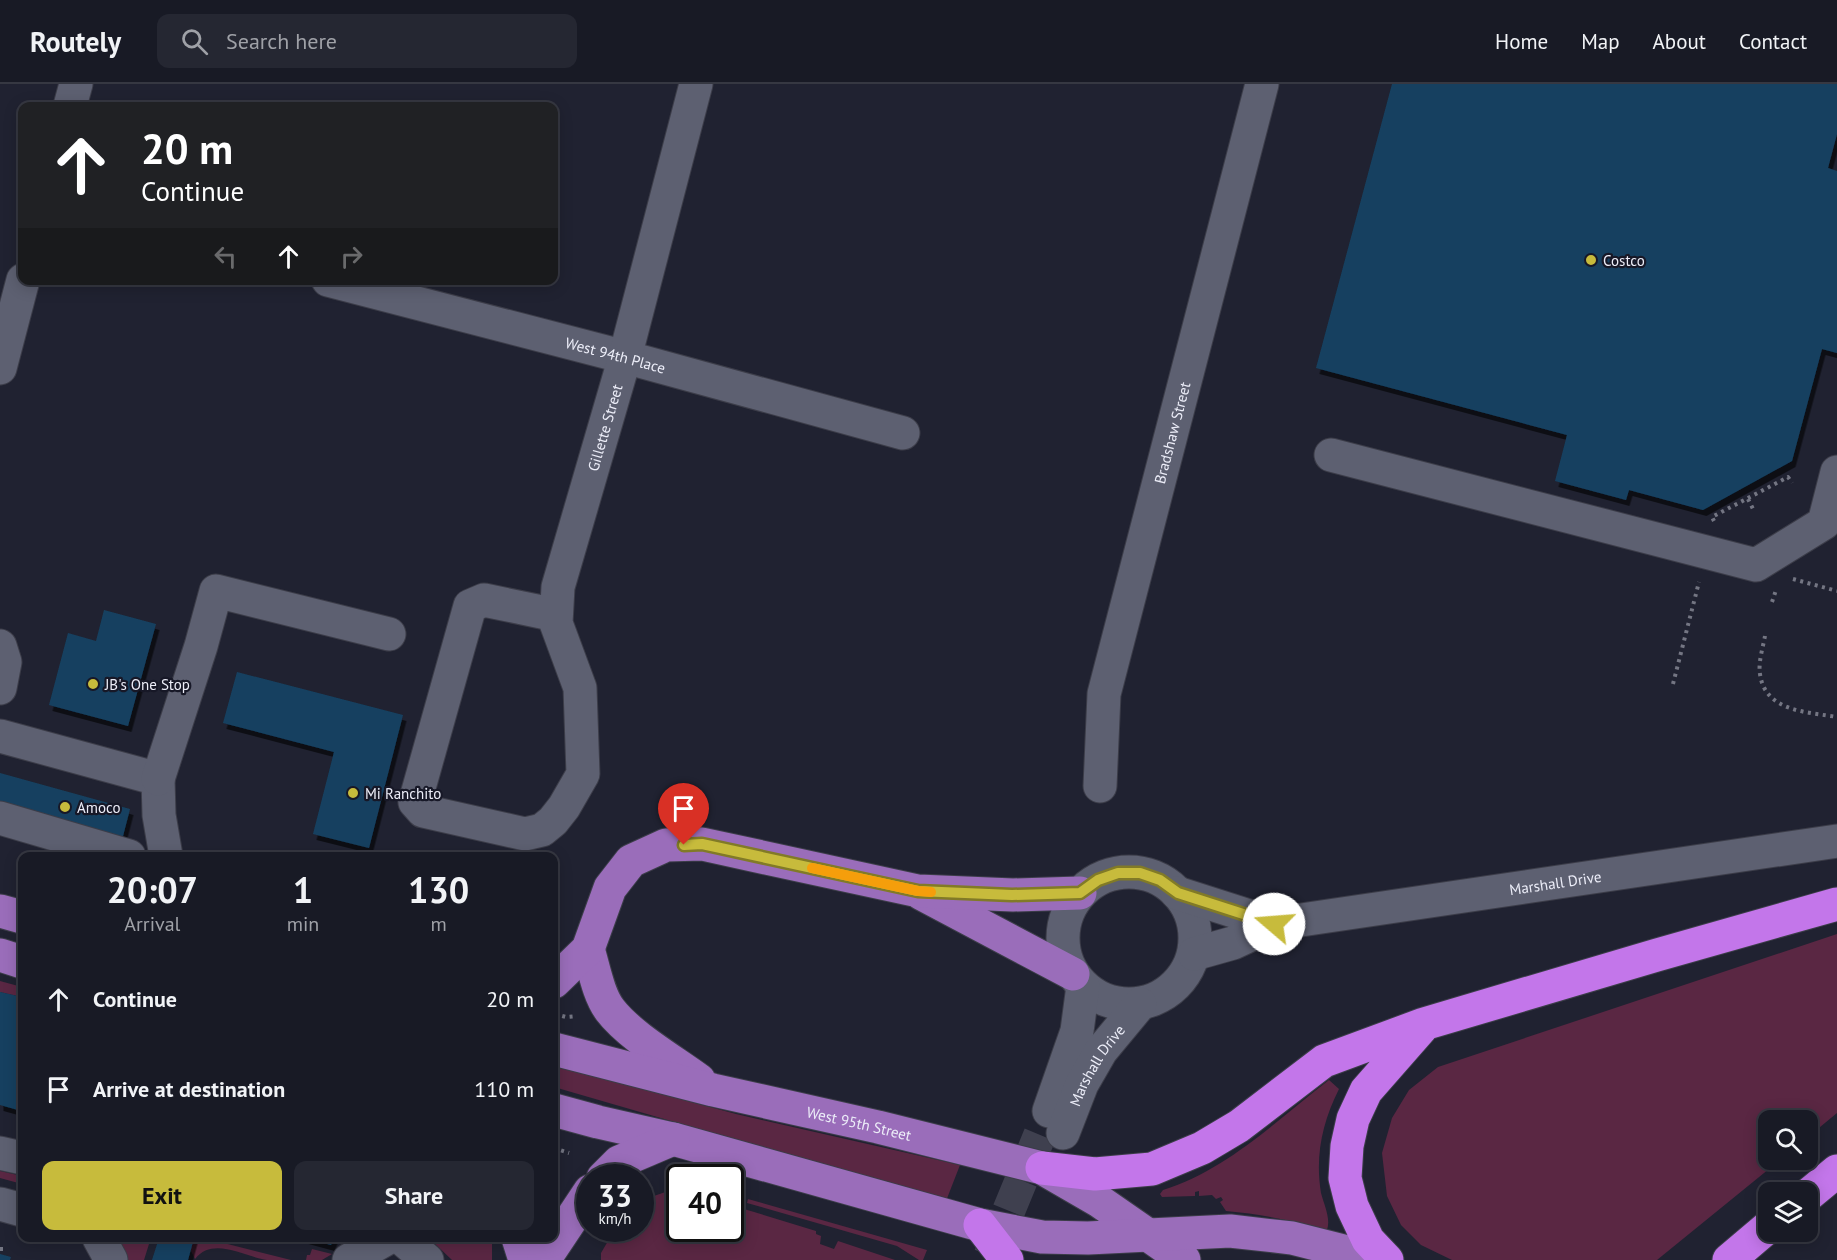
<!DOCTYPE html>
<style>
:root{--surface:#181a25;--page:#252732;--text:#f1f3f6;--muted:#9fa1a7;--line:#363842;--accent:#c7bb3c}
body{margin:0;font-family:"PT Sans",sans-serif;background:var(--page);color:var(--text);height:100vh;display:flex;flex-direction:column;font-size:22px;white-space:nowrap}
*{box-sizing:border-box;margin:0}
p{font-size:20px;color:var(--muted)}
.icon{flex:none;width:33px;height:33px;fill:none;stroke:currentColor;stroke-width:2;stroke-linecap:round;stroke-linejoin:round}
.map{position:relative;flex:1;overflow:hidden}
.drawer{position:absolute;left:18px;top:768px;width:540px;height:390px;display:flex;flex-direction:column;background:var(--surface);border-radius:12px;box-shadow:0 3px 15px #0003,0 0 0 2px var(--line)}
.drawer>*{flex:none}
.guide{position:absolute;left:18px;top:18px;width:540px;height:183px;border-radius:12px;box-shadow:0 3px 15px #0003,0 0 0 2px var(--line);background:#202124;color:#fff;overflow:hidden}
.tools{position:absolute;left:1758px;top:1026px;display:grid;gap:12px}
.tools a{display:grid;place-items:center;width:60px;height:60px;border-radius:12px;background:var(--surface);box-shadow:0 3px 15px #0003,0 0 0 2px var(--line);font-size:30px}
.speed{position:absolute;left:576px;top:1080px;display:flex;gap:12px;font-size:30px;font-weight:700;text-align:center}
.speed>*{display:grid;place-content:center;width:78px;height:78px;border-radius:50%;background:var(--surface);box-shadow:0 3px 15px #0003,0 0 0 2px var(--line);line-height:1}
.speed small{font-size:15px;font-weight:400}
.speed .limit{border:3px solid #111;border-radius:9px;background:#fff;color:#111}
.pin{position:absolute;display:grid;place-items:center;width:51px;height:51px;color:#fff;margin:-62px -26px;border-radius:50% 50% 50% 0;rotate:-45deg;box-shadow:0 0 6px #0007}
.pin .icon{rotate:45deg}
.me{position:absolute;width:66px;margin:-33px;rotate:288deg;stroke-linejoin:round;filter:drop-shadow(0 0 4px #0008)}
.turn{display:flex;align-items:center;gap:21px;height:126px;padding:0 24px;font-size:27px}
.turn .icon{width:78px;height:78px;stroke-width:2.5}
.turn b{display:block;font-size:42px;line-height:51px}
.lanes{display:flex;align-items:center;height:57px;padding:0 24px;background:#0003;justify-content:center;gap:30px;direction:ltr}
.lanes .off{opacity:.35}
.eta{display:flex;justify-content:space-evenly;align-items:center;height:102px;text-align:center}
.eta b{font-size:36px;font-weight:700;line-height:42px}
.cta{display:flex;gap:12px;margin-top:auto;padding:12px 24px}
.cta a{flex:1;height:69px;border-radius:12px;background:var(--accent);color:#111;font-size:24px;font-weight:700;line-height:69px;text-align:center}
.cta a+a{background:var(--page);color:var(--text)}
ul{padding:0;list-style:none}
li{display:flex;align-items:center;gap:18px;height:90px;padding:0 24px}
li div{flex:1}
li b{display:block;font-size:22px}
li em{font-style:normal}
header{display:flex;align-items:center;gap:36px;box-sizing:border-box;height:84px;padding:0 30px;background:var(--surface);border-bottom:2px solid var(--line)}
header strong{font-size:28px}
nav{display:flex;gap:33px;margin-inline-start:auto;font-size:21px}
.search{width:420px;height:54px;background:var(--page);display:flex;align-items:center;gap:15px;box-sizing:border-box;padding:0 21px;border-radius:12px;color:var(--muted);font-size:22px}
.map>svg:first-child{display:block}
.green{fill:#5a2743}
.building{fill:#154160;filter:url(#shadow)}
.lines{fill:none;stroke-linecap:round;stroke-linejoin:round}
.minor-tunnel{stroke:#3f404f;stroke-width:33;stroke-dasharray:33 16;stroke-linecap:butt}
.minor-casing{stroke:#3c3d49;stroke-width:35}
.major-casing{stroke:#3c3d49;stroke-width:35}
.highway-casing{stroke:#3c3d49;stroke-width:35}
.path{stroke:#747683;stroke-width:4;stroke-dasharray:3 4.5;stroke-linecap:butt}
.minor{stroke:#5d6071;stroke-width:33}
.major{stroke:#9a6dba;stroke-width:33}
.highway{stroke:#c376ea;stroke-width:33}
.route-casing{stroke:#817a27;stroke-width:15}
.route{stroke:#c7bb3c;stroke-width:10}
.slow{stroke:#f59e0b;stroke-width:10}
.poi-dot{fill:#c7bb3c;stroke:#171827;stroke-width:2}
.labels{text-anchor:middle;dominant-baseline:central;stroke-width:4.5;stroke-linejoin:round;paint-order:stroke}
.poi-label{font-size:15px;fill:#ecedf8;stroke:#171827;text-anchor:start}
.street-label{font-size:15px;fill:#ecedf8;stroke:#171827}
</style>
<header>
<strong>Routely</strong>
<div class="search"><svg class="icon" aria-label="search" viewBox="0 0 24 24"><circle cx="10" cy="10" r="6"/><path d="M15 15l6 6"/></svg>Search here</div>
<nav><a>Home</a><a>Map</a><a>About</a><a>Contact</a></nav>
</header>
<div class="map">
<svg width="1837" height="1176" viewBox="0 0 1837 1176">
<defs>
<filter id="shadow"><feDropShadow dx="3.5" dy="6" stdDeviation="0" flood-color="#0009"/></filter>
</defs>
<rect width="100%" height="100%" fill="#202231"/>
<path class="green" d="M1837 850V1029L1808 1053V1036H1768V1076H1780L1657 1176H1452L1421 1161 1401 1141 1387 1112 1382 1069 1392 1034 1409 1006 1438 983Z
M0 897 22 903V913L0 908Z
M554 981 736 1030 960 1081 946 1117 554 1003Z
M1329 996 1339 1005C1322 1039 1315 1072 1321 1109 1324 1121 1331 1134 1327 1146 1294 1137 1261 1130 1226 1127L1220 1118 1223 1116 1221 1113 1216 1115 1212 1111 1199 1112V1107L1195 1108V1112L1162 1113 1160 1110 1163 1106C1227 1086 1277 1036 1329 996Z
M0 1087 22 1092V1100L0 1094Z
M671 1106 679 1108 680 1144H730L731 1121 816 1147V1150L821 1152 820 1160 834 1165 838 1157 895 1176H601V1169L615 1145 640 1144 641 1120 654 1112Z
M748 1115 927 1166 923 1176H919L897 1162 747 1119Z
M121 1154H139L146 1156 149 1160 144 1176H127L118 1160Z
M157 1154H212V1156L291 1176C283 1176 275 1176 267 1176 245 1173 213 1152 195 1175L190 1165 158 1156Z
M429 1154H492V1176H452Z
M312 1165 332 1170 322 1176H306L307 1171H310Z"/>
<path class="building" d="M1392 0H1837V50L1828 84 1837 87V269L1822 265 1792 377 1703 426 1629 406 1626 416 1555 397 1567 351 1316 284Z
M104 526 156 540 128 642 49 621 68 549 96 557Z
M237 588 403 631 369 764 313 750 334 668 223 639Z
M0 689 130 725 122 756 0 722Z
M0 908 22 913V1002L20 1010H22L18 1026 0 1021Z
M159 1154H194L188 1176H152Z
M305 1154H334L331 1161Z
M0 1170 11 1173 10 1176H0Z"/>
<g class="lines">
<path class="minor-tunnel" d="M990 1172 1044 1041"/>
<g class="minor-casing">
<g id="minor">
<path d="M70 22 76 0"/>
<path id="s1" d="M328 196 625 273 903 349"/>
<path d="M0 284 23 196"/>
<path d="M1331 371 1756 481 1824 439 1837 388"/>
<path id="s2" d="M556 531 484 516 470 522 415 718 423 727 525 750 542 746 553 737 564 723 583 690 580 604 556 539 558 503 625 273 696 0"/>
<path d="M0 562 5 578 0 604"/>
<path d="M0 652 158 695 159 731 166 772"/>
<path d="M158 695 201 562 216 507 389 550"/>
<path id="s3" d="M1100 702 1104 610 1262 0"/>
<path d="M0 734 129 772"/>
<circle cx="1129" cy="854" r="66"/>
<path d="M1177 809 1274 840"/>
<path id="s4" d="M1194 870 1233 859 1274 840 1837 757"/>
<path d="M1049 1027 1077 947 1083 902"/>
<path id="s5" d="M1063 1049 1082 1000 1101 967 1140 920"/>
<path d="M0 1069 22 1074"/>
<path d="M0 1120 22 1126"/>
<path d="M99 1154 111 1176"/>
<path d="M401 1154 427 1176"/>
<path d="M349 1176 388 1154"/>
</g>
</g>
<g class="major-casing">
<g id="major">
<path d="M922 810 1073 890"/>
<path d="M0 827 22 833"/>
<path d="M588 865C594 884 598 910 610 926 630 952 672 976 699 996"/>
<path d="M0 871 22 878"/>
<path d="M554 898 588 865 610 804 631 777 666 761 702 760 918 807 1013 811 1080 809"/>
<path id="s6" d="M554 965 713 1006 878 1043 1042 1084 1099 1117 1184 1176"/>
<path d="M554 1026 598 1038 673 1055 980 1141 1042 1153 1088 1154 1230 1147 1292 1154 1379 1176"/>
<path d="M603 1094 619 1078 673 1055"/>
<path d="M518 1154 525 1176"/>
<path d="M544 1176 590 1107"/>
</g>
</g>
<g class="highway-casing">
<path id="highway" d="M1042 1084 1095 1090 1152 1085 1202 1064 1239 1042 1324 977 1424 940 1657 871 1837 820
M1808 1111 1837 1087
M980 1141 1007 1176
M1387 1176 1368 1156 1352 1122 1345 1094 1347 1062 1353 1035 1366 1007 1423 942
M1729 1176 1768 1143"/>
</g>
<path class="path" d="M1748 415 1753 425
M1714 437 1712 433 1788 393 1792 399
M1793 495 1837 507
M1772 518 1776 506
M1765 552C1763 563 1758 579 1760 590 1765 628 1808 628 1837 633
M1673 600 1699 498
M555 930 566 933 577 932
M554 1064 569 1069
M0 1165H3"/>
<use href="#minor" class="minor"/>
<use href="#major" class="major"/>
<use href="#highway" class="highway"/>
</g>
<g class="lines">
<g class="route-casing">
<path id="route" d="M684 761 702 760 918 807 1012 811 1080 809 1098 796 1118 789H1140L1160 796 1178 809 1274 840"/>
</g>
<use href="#route" class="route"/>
<path class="slow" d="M812 784 918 807 931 808"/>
</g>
<g class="poi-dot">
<circle cx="1591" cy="176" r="6"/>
<circle cx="93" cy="600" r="6"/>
<circle cx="353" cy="709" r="6"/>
<circle cx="65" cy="723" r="6"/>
</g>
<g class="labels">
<g class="poi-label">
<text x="1603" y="176">Costco</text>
<text x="105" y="600">JB's One Stop</text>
<text x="365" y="709">Mi Ranchito</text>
<text x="77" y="723">Amoco</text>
</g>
<g class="street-label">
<text stroke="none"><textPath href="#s1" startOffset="297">West 94th Place</textPath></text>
<text stroke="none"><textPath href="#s2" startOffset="854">Gillette Street</textPath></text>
<text stroke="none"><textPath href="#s3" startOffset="362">Bradshaw Street</textPath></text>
<text stroke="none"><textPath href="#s4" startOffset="370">Marshall Drive</textPath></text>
<text stroke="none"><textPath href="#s5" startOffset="76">Marshall Drive</textPath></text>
<text stroke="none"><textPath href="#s6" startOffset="314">West 95th Street</textPath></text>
</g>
</g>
</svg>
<div class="tools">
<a><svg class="icon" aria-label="search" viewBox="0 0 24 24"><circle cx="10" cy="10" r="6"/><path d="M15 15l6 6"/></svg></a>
<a><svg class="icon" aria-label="layers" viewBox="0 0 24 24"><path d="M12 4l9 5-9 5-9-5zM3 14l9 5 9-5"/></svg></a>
</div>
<div class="speed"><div>33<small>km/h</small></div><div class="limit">40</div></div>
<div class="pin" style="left:684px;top:761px;background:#d93025"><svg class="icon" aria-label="arrive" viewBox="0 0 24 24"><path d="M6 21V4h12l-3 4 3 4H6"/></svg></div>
<svg class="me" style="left:1274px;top:840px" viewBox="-20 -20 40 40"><circle r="19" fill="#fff"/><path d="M0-13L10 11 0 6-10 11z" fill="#c7bb3c"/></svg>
<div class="guide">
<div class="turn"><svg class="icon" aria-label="ahead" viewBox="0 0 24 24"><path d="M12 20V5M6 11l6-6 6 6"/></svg><div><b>20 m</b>Continue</div></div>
<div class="lanes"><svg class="icon off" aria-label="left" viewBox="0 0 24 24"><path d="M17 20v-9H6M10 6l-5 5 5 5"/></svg><svg class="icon" aria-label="ahead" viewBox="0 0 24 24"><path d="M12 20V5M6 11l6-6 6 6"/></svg><svg class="icon off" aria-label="right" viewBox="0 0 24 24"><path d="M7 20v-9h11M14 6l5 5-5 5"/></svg></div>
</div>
<section class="drawer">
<div class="eta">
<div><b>20:07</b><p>Arrival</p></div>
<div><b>1</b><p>min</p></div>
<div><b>130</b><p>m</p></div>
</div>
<ul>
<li><svg class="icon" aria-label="ahead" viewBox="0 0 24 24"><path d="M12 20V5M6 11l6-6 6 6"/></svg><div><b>Continue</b></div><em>20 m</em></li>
<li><svg class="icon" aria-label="arrive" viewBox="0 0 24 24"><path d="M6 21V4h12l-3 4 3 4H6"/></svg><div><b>Arrive at destination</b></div><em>110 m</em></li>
</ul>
<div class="cta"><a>Exit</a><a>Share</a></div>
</section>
</div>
